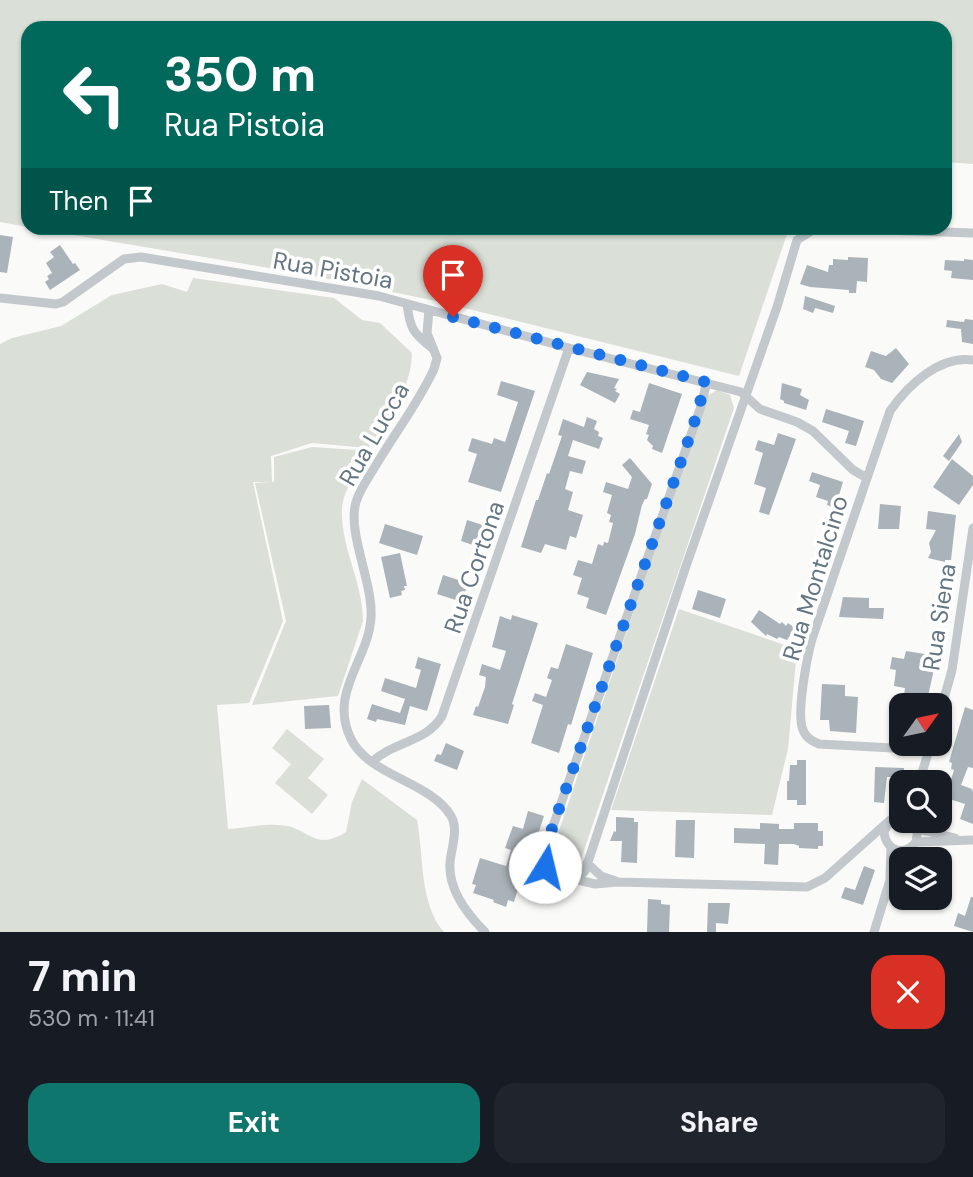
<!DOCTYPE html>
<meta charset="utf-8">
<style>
:root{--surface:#171b24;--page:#20242c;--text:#f1f3f6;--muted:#9ea1a6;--accent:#0f766e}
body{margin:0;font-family:"DM Sans",sans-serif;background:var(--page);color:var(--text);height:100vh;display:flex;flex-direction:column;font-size:26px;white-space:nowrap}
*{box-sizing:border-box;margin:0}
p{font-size:23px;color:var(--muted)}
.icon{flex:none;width:38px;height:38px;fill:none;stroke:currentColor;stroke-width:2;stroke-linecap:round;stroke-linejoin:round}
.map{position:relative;height:932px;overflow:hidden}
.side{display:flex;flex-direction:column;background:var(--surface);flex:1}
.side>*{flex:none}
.banner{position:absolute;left:21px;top:21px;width:931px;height:214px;border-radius:21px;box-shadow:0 2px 5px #0004;background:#00695c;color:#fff;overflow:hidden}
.needle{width:46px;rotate:57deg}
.buttons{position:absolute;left:889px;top:693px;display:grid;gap:14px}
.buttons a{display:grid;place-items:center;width:63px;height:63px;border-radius:14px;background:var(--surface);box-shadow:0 2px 5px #0004;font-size:35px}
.pin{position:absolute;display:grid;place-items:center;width:60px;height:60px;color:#fff;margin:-72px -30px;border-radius:50% 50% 50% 0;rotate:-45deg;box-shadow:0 0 7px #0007}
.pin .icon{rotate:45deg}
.me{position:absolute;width:77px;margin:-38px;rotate:9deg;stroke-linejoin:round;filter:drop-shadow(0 0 5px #0008)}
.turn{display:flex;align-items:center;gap:24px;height:147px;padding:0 28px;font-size:32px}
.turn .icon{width:91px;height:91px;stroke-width:2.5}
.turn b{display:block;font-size:49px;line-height:60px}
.then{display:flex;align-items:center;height:66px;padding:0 28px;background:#0003;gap:14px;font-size:26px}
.round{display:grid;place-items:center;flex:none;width:74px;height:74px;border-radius:21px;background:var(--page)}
.summary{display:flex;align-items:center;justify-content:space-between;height:119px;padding:0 28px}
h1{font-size:42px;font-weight:700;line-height:52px}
.action{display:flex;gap:14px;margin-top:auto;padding:14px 28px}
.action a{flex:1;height:80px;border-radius:21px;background:var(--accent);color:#fff;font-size:28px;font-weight:700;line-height:80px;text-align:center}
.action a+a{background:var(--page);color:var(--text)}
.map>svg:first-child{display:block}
.green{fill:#dadfd7}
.building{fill:#aab3b9}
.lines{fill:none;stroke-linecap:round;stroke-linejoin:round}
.minor{stroke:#c3c8cc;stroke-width:9}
.route{stroke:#1a73e8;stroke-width:12;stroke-dasharray:0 21.6}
.labels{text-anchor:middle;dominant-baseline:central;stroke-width:7;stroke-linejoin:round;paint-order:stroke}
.street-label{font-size:24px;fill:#657683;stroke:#fff}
</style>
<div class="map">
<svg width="973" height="932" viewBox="0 0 973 932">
<rect width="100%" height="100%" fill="#fafaf8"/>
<path class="green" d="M0 0H973V164L945 162V28H28V227L0 222Z
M32 228H789L739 376 436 301 310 275Z
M193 278 334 298 362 320 380 323 412 353C411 391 388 417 368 448L312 443 271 456 272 482H274V457L312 447 371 451C361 467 343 488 342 509 340 545 363 583 363 621L338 696 252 705 286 621 255 483 270 482H253L283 621 249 703 217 705 228 829C244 828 262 824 278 825 308 825 313 853 346 832L352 802 362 779 417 820C424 856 419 904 444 932H0V344L12 338 61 326 112 295 162 284 187 292Z
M717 390 730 395 734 408 578 868C566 876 550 874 550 857L707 396Z
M679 609 797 649 788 749 772 815 611 810Z
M287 729 324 759 308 778 328 795 312 814 275 783 291 764 272 748Z"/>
<path class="building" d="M0 235 13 237 7 273 0 272Z
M60 245 73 264 75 263 80 270 50 290 45 282 49 279 47 276 52 273 46 263 54 257 50 252Z
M848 257 868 258 867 282 857 281 856 293H849V290L810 287 800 284 807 265 828 272 829 265H833V259L848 260Z
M964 259 973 260V280L951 278 952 271 944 270 945 260 964 261Z
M805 296 835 306 833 313 815 308 813 313 803 309Z
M965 319 973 320V344L962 342 961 329 946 327 947 320 964 322Z
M896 348 909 364 892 383 881 379 874 370 865 367 871 351 886 356Z
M587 372 619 379 614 388 617 389 615 391 620 394 615 403 580 385Z
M501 381 535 391 501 492 468 482 477 454 468 451 472 438 492 444 494 438 505 442 518 402 497 395Z
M649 383 682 394 662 453 652 449 653 446 647 440 649 435 646 434 649 425 630 419 633 410 640 412Z
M782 383 802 389 800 395 809 400 806 410 784 403V401L780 399Z
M826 409 864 421 856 446 845 443 849 431 822 422Z
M587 417 597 421 594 429 599 432 598 436 603 438 599 449 573 440 568 456 586 461 582 474 570 471 565 489 573 492 568 510 583 515 576 538 570 536 566 550 545 544 541 553 521 547 536 500H538L547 473 549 474 562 436 558 435 563 419 584 427Z
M778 433 796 439 769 515 759 512 766 488 754 484 763 453 755 450 758 440 774 445Z
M959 434 962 442 949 461 943 456Z
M630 458 652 484 647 499H645L642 505 635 534 606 615 586 608 589 598 577 594 582 578 573 575 578 560 592 564 598 544 603 546 604 542 608 543 613 523 609 522 611 515 607 513 612 495 603 492 606 482 628 489 632 477 622 465Z
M952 459 973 476V485L959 505 933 487Z
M812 472 843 482 835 508 827 505 828 501 816 497 820 485 809 481Z
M880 504 901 506 899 529H878Z
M928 511 956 515 951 560H945V562L928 558 931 552 929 543 936 530 926 529Z
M467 520 489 527 482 548 461 541Z
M385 524 423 536 417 555 379 543Z
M400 553 407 586H404L405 590 401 591 402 595 390 598 381 557Z
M443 575 468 583 462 602 437 594Z
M698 590 726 599 720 618 692 609Z
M843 597 869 598V608H884L883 619 839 617Z
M759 610 780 624 782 622 786 626 788 623 795 628 787 640 779 637 777 639 767 634 766 636 751 622Z
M512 615 538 623 512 704 514 705 508 724 473 715 476 706 478 707 485 687 486 677 479 675 482 664 500 670 506 651 492 647 500 616 511 620Z
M566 644 593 653 571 725 568 724 559 753 531 743 543 705 532 701 535 693 546 697 552 680 547 678 551 667 558 669Z
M906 651 937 656 926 705 903 702 905 688 894 686 896 670 890 669 892 657 904 659Z
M418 657 441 664 427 711 410 706 405 725 377 719 376 722 367 719 372 704 400 713 405 699 381 691 385 678 416 688 421 670 415 668Z
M822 684 845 685V696L858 697 856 733 830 731 829 720H820Z
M329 705 331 728 305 729 304 706Z
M965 707 973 710V768L968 767 961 785 972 789 973 792V824L960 819 965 804 940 796 943 788 948 789 954 770 951 769 952 763 949 762Z
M446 743 464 751 457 770 434 761 437 754 441 755Z
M797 760H806V805H797V800H787V781H789L790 765H797Z
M875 767 904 768V777H887L884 803 874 802Z
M528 811 544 816 529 862 523 860 515 888 518 889 514 902 508 900 506 907 493 902 494 900 473 893 476 885 472 884 480 858 506 866 511 850 505 848 513 826 523 829Z
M616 817 634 818V822H638L637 863 621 862 622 841H610L614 831 616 832Z
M676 820H695L694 858 675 857Z
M760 823 779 824V829H794V823H818V831H823V846H818V849L799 848V846L794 844H779L778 865 764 864 765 844 734 843V828L760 829Z
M864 866 875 870 863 905 841 898 845 887 855 890Z
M971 897H973V932L954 926 958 913 965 916Z
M648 899 661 900V904L670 905 669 932H647Z
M708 903H730L728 924 716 923V932H707Z"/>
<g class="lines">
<path class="minor" d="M0 298 56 304 63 302 124 259 141 257 379 296 569 348 741 392 760 409 797 422 813 431 853 470 867 478
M407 304C410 329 413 333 432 348
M429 310 427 333 437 358 434 369C419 402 395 433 376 465 369 477 360 489 356 502 347 533 373 582 371 617 369 660 328 692 351 739 369 776 431 782 451 816 459 830 451 848 450 863 448 890 467 914 485 932
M707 382 700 409 546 846C540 876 565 893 585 871L686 566 777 307 797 240 813 230 822 228 973 233
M940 713 952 670 973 528
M929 750 819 744C812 741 806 738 803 730 796 714 807 657 812 639L890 411C908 385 940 355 973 360
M372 762C394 741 427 742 442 716L569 348
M919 782 931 744
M901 817 890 820 884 832C886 851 904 857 916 842L918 829 912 821
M918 829 955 838
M916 842 973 840
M587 863 601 876 616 881
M890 878 891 847
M574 879 595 884 618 882 807 887 825 878 890 820
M874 932 890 880 906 850"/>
</g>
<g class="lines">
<path class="route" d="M453 317 706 382 692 430 546 846 544 859 545 867"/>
</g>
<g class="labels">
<g class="street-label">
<text transform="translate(333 270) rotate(10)">Rua Pistoia</text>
<text transform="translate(374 434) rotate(-60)">Rua Lucca</text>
<text transform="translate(474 567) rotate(-71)">Rua Cortona</text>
<text transform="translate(815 578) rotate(-73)">Rua Montalcino</text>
<text transform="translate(939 617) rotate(-81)">Rua Siena</text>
</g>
</g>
</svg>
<div class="buttons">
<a><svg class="needle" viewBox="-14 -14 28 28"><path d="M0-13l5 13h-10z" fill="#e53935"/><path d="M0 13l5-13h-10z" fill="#9ea1a6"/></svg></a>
<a><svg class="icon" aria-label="search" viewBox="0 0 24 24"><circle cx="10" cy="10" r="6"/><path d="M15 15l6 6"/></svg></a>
<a><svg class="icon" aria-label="layers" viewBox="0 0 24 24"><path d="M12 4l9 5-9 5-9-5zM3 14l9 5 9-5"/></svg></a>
</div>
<div class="pin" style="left:453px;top:317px;background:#d93025"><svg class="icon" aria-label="arrive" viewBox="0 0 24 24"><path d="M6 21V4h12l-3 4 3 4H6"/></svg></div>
<svg class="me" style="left:545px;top:867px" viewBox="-20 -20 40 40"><circle r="19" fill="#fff"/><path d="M0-13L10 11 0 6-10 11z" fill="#1a73e8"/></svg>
<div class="banner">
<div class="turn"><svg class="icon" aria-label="left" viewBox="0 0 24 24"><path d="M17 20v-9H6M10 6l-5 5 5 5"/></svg><div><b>350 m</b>Rua Pistoia</div></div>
<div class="then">Then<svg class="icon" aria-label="arrive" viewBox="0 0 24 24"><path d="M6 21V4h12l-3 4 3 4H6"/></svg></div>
</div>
</div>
<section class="side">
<div class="summary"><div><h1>7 min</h1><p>530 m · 11:41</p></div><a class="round" style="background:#d93025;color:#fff"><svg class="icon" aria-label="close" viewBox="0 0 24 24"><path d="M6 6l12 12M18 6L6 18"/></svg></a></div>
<div class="action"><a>Exit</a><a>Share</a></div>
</section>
